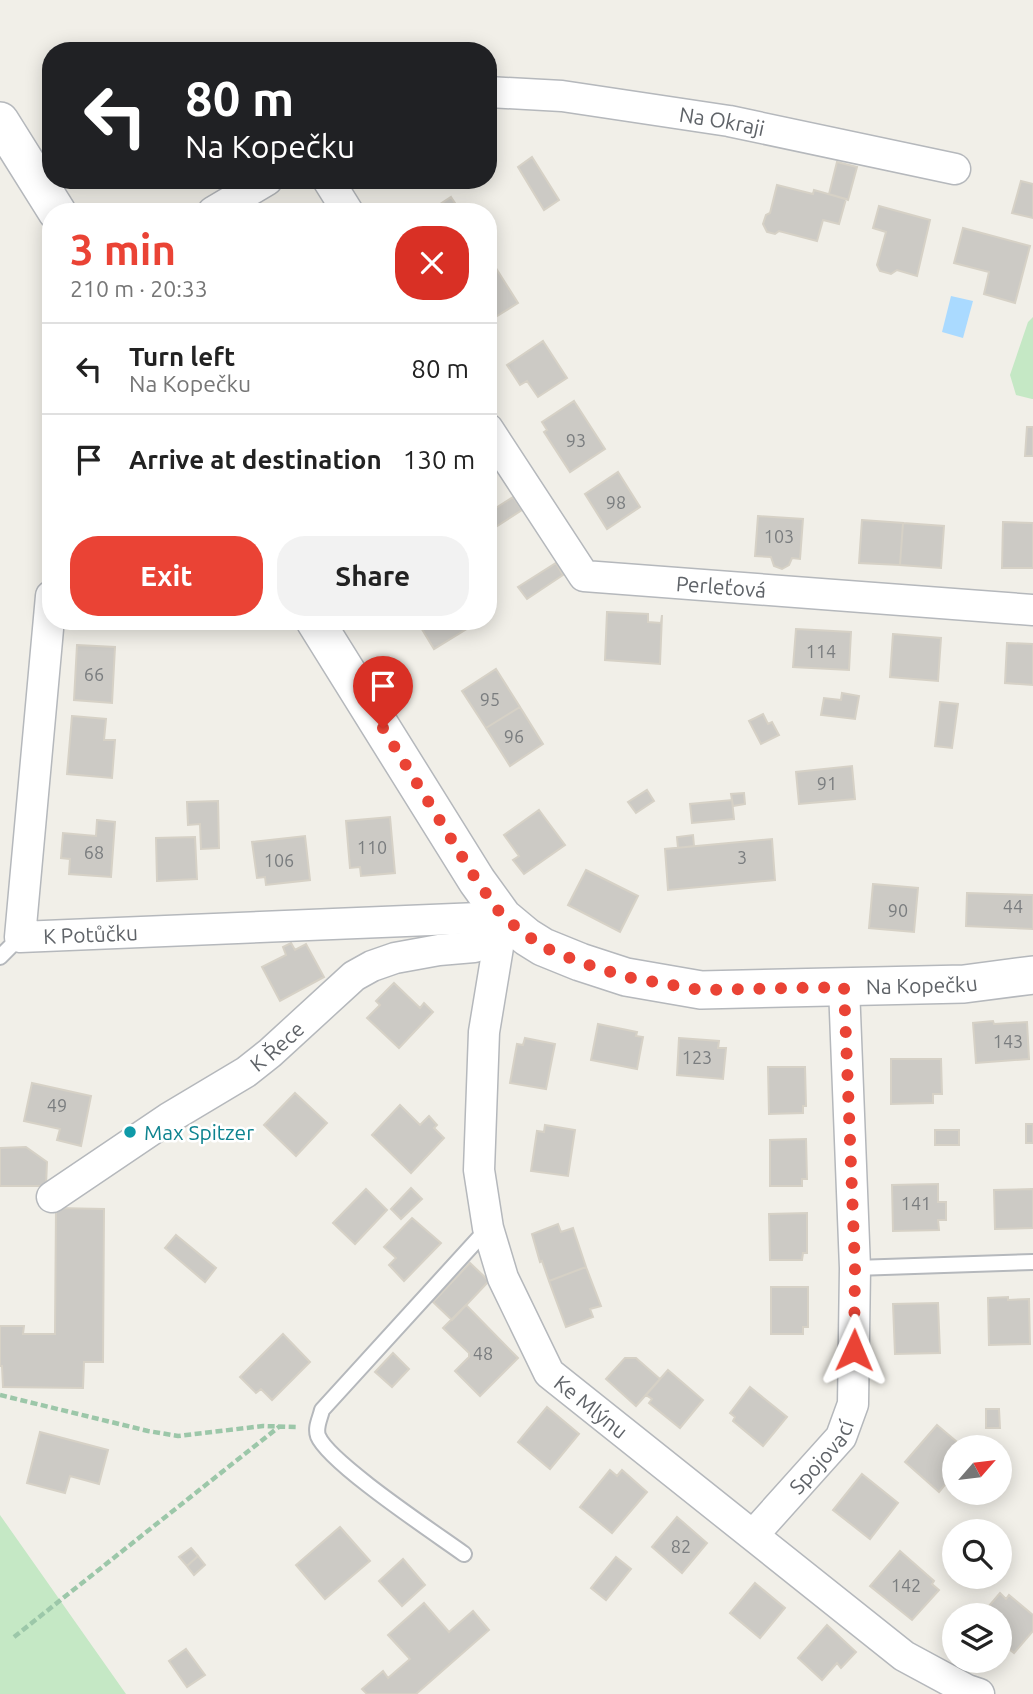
<!DOCTYPE html>
<meta charset="utf-8">
<style>
:root{--surface:#fff;--page:#f2f2f2;--text:#222;--muted:#767676;--line:#e0e0e0;--accent:#ea4335}
body{margin:0;font-family:Ubuntu,sans-serif;background:var(--page);color:var(--text);height:100vh;display:flex;flex-direction:column;font-size:26px;white-space:nowrap}
*{box-sizing:border-box;margin:0}
p{font-size:23px;color:var(--muted)}
.icon{flex:none;width:38px;height:38px;fill:none;stroke:currentColor;stroke-width:2;stroke-linecap:round;stroke-linejoin:round}
.map{position:relative;flex:1;overflow:hidden}
.panel{position:absolute;left:42px;top:203px;width:455px;height:427px;display:flex;flex-direction:column;background:var(--surface);border-radius:28px;box-shadow:0 4px 18px #0003}
.panel>*{flex:none}
.top-card{position:absolute;left:42px;top:42px;width:455px;height:147px;border-radius:28px;box-shadow:0 4px 18px #0003;background:#202124;color:#fff;overflow:hidden}
.needle{width:46px;rotate:62deg}
.buttons{position:absolute;left:942px;top:1435px;display:grid;gap:14px}
.buttons a{display:grid;place-items:center;width:70px;height:70px;border-radius:50%;background:var(--surface);box-shadow:0 4px 18px #0003;font-size:35px}
.pin{position:absolute;display:grid;place-items:center;width:60px;height:60px;color:#fff;margin:-72px -30px;border-radius:50% 50% 50% 0;rotate:-45deg;box-shadow:0 0 7px #0007}
.pin .icon{rotate:45deg}
.me{position:absolute;width:77px;margin:-38px;rotate:1deg;stroke-linejoin:round;filter:drop-shadow(0 0 5px #0008)}
.turn{display:flex;align-items:center;gap:24px;height:147px;padding:0 28px;font-size:32px}
.turn .icon{width:91px;height:91px;stroke-width:2.5}
.turn b{display:block;font-size:49px;line-height:60px}
.round{display:grid;place-items:center;flex:none;width:74px;height:74px;border-radius:28px;background:var(--page)}
.head{display:flex;align-items:center;justify-content:space-between;height:119px;padding:0 28px}
h1{font-size:42px;font-weight:700;line-height:52px;color:var(--accent)}
.action{display:flex;gap:14px;margin-top:auto;padding:14px 28px}
.action a{flex:1;height:80px;border-radius:28px;background:var(--accent);color:#fff;font-size:28px;font-weight:700;line-height:80px;text-align:center}
.action a+a{background:var(--page);color:var(--text)}
ul{padding:0;list-style:none}
li{display:flex;align-items:center;gap:21px;height:91px;padding:0 28px;border-top:2px solid var(--line)}
li div{flex:1}
li b{display:block;font-size:26px}
li em{font-style:normal}
.map>svg:first-child{display:block}
.green{fill:#c5e8c5}
.water{fill:#aadaff}
.building{fill:#cccac5;stroke:#d6d1c6;stroke-width:2}
.lines{fill:none;stroke-linecap:round;stroke-linejoin:round}
.service-casing{stroke:#b5b8bc;stroke-width:18}
.minor-casing{stroke:#b5b8bc;stroke-width:33}
.tertiary-casing{stroke:#b5b8bc;stroke-width:40}
.path{stroke:#9cc7a9;stroke-width:4.5;stroke-dasharray:7 3.5;stroke-linecap:butt}
.service{stroke:#fff;stroke-width:14}
.minor{stroke:#fff;stroke-width:30}
.tertiary{stroke:#fff;stroke-width:37}
.route{stroke:#ea4335;stroke-width:12;stroke-dasharray:0 21.6}
.culture-dot{fill:#0f9aa8;stroke:#fff;stroke-width:2.5}
.labels{text-anchor:middle;dominant-baseline:central;stroke-width:5;stroke-linejoin:round;paint-order:stroke}
.number-label{font-size:18px;fill:#7a7d7f}
.street-label{font-size:21px;fill:#5f6368;stroke:#fff}
.culture-label{font-size:21px;fill:#0d838f;stroke:#fff;text-anchor:start}
</style>
<div class="map">
<svg width="1033" height="1694" viewBox="0 0 1033 1694">
<rect width="100%" height="100%" fill="#f1efe8"/>
<path class="green" d="M1033 317V399H1032L1016 395 1010 375 1028 322Z
M0 1515 126 1694H0Z"/>
<path class="water" d="M951 296 973 301 963 338 942 332Z"/>
<path class="building" d="M532 157 559 200 544 210 518 167Z
M837 162 857 167 848 200 829 194Z
M1021 181 1033 184V218L1012 213Z
M777 185 813 194 814 190 846 199 839 224 823 220 817 241 779 231 775 234 767 232 763 224 766 215 770 213Z
M451 197 461 212H428Z
M879 206 930 220 917 276 897 270 891 274 880 271 877 265 886 232 873 228Z
M963 228 1030 246 1015 303 984 294 989 272 954 263Z
M494 265 518 303 489 321 488 269Z
M543 341 567 378 538 397 527 381 520 385 507 365Z
M574 401 605 449 570 472 544 432 547 430 542 422Z
M1027 427H1033V456H1025Z
M618 472 640 507 607 529 585 494Z
M513 497 522 510 488 532V513Z
M758 516 803 519 800 559 792 558 789 565 782 569 774 566 771 557 755 556Z
M862 520 903 523 900 565 859 563Z
M1003 522 1033 523V568H1002Z
M903 523 944 526 941 568 900 565Z
M556 563 563 575 527 599 518 587Z
M607 612 648 614V622L661 623 662 615 660 664 605 660Z
M417 621H466L470 627 434 649Z
M796 629 851 632 849 670 793 667Z
M893 634 941 638 938 681 890 677Z
M1007 643 1033 644V685L1005 683Z
M77 645 115 647 112 703 74 700Z
M496 669 520 707 486 728 462 691Z
M842 693 859 696 855 719 821 715 824 698 841 700Z
M940 702 958 704 952 748 935 746Z
M520 707 543 744 510 766 486 728Z
M763 714 768 724 772 722 779 735 761 744 749 721Z
M72 716 106 719 104 740H115L112 778 67 774Z
M852 766 855 799 799 804 796 772Z
M647 790 654 801 636 813 628 802Z
M744 793 745 804 733 806 731 794Z
M732 800 734 819 692 823 690 804Z
M218 801 219 848 201 849 200 824 188 825 187 802Z
M539 810 565 845 524 874 513 860 519 856 504 835Z
M390 817 395 873 361 876 360 867 350 868 346 821Z
M97 820 115 822 111 877 69 874 70 859 61 858 63 833 96 836Z
M693 835 694 846 678 848 677 837Z
M305 836 310 880 266 885 265 877 257 878 252 842Z
M195 837 197 879 157 881 156 838Z
M772 839 775 880 668 890 665 849Z
M586 870 638 896 620 932 568 905Z
M873 884 918 888 914 932 869 928Z
M967 893 1033 895V929L966 926Z
M291 943 295 950 306 944 324 977 280 1001 262 967 286 955 283 947Z
M394 983 420 1008 424 1003 433 1012 399 1048 367 1018 380 1005 376 1001Z
M993 1021 994 1024 1027 1022 1029 1059 976 1063 973 1023Z
M598 1024 637 1032 636 1036 643 1037 637 1069 591 1060Z
M525 1038 555 1044 546 1089 510 1083 517 1044 523 1045Z
M679 1038 719 1041 718 1048H726L723 1079 677 1075Z
M891 1059H941L942 1094H933V1103L891 1104Z
M768 1067H805L806 1106H803V1113L769 1114Z
M32 1083 91 1096 81 1146 57 1140 60 1129 24 1121Z
M295 1093 327 1123 296 1156 264 1125Z
M400 1105 420 1125 429 1116 437 1125 434 1128 444 1138 411 1173 372 1135Z
M1026 1124H1033V1143H1026Z
M545 1125 575 1130 568 1176 531 1171 537 1131 544 1132Z
M935 1130H959V1145H935Z
M806 1139 807 1179H802V1186H770V1140Z
M26 1147 47 1162 46 1186H0V1148Z
M938 1184V1202H946V1220H938L939 1230 893 1231 892 1185Z
M411 1188 422 1199 401 1219 391 1209Z
M366 1189 387 1210 355 1244 333 1223Z
M1033 1189V1228L995 1229 994 1190Z
M56 1208 104 1209 103 1362H84L83 1388 3 1387 2 1366H0V1326H24L23 1334H55Z
M807 1213V1253H803L802 1260H770L769 1214Z
M412 1218 441 1243 404 1281 389 1265 396 1258 384 1247Z
M558 1224 561 1232 573 1228 586 1267 549 1281 542 1261 540 1262 532 1234Z
M176 1235 216 1268 205 1282 165 1248Z
M470 1263 489 1281 452 1320 433 1302Z
M586 1267 601 1306 590 1309 593 1317 566 1327 549 1281Z
M771 1287H808V1327H803V1334H771Z
M1008 1297V1300L1029 1299 1030 1344 989 1345 988 1298Z
M938 1303 940 1353 895 1354 893 1304Z
M466 1305 518 1358 480 1396 455 1371 469 1357V1353L443 1328Z
M283 1334 310 1362 272 1400 261 1389 256 1393 240 1377Z
M393 1353 409 1369 392 1387 375 1372Z
M625 1358H636L660 1379 636 1406 606 1379Z
M668 1370 703 1400 680 1428 649 1403 652 1399 646 1395Z
M750 1387 787 1417 763 1446 733 1421 735 1417 730 1413Z
M547 1407 579 1434 550 1469 518 1442Z
M986 1409H999L1000 1428H986Z
M937 1425 963 1447H954V1474L939 1492 905 1462Z
M40 1432 108 1450 99 1484 70 1476 65 1493 27 1483Z
M610 1470 617 1476 622 1470 647 1492 612 1533 580 1507Z
M862 1474 898 1503 870 1539 833 1510Z
M677 1517 707 1543 682 1573 652 1547Z
M340 1527 370 1561 325 1599 296 1565Z
M191 1548 198 1556 187 1566 179 1557Z
M900 1551 934 1581 932 1584 939 1590 912 1620 870 1586Z
M198 1556 205 1565 194 1575 187 1566Z
M616 1557 631 1569 606 1600 591 1588Z
M403 1559 425 1585 402 1606 379 1581Z
M755 1583 785 1608 760 1638 730 1613Z
M1000 1593 1006 1599 1009 1595 1033 1615V1631L1014 1653 999 1641V1615L982 1614Z
M424 1603 449 1632 473 1611 489 1630 416 1694H367L362 1689 383 1671 388 1678 410 1659 388 1635Z
M827 1625 856 1652 841 1668 837 1663 822 1680 798 1658Z
M186 1649 205 1675 187 1687 169 1661Z"/>
<g class="lines">
<g class="service-casing">
<path id="service" d="M0 957 20 937
M855 1268 1033 1262
M464 1554C435 1533 329 1463 318 1436 315 1427 320 1419 322 1410L488 1228"/>
</g>
<g class="minor-casing">
<g id="minor">
<path id="s1" d="M488 92 562 96 729 121 955 169"/>
<path d="M328 180 348 212"/>
<path d="M213 212 267 180"/>
<path id="s2" d="M488 429 584 576 1033 610"/>
<path id="s3" d="M51 596 20 937 503 917"/>
<path id="s4" d="M503 917 484 1032 479 1170 488 1228 503 1278 549 1373 904 1656 967 1690 979 1694"/>
<path id="s5" d="M52 1197 169 1118 246 1072 270 1053 354 976 372 966 395 958 439 950 474 947 503 917"/>
<path id="s6" d="M754 1534 841 1437 853 1404 855 1268 844 987"/>
</g>
</g>
<g class="tertiary-casing">
<g id="tertiary">
<path d="M0 121 57 212"/>
<path id="s7" d="M315 621 477 881 503 917 527 937 543 947 580 962 626 977 701 990 964 984 1033 975"/>
</g>
</g>
<path class="path" d="M0 1395 148 1431 178 1436 263 1426 298 1427
M14 1637 280 1426"/>
<use href="#service" class="service"/>
<use href="#minor" class="minor"/>
<use href="#tertiary" class="tertiary"/>
</g>
<g class="lines">
<path class="route" d="M383 728 477 881 503 917 543 947 580 962 626 977 701 990 844 987 855 1268 854 1350"/>
</g>
<circle class="culture-dot" cx="130" cy="1132" r="7"/>
<g class="labels">
<g class="number-label">
<text x="576" y="440">93</text>
<text x="616" y="502">98</text>
<text x="779" y="536">103</text>
<text x="821" y="651">114</text>
<text x="94" y="674">66</text>
<text x="490" y="699">95</text>
<text x="514" y="736">96</text>
<text x="827" y="783">91</text>
<text x="372" y="847">110</text>
<text x="94" y="852">68</text>
<text x="742" y="857">3</text>
<text x="279" y="860">106</text>
<text x="1013" y="906">44</text>
<text x="898" y="910">90</text>
<text x="1008" y="1041">143</text>
<text x="697" y="1057">123</text>
<text x="57" y="1105">49</text>
<text x="916" y="1203">141</text>
<text x="483" y="1353">48</text>
<text x="681" y="1546">82</text>
<text x="906" y="1585">142</text>
</g>
<g class="street-label">
<text stroke="none"><textPath href="#s1" startOffset="236">Na Okraji</textPath></text>
<text stroke="none"><textPath href="#s2" startOffset="313">Perleťová</textPath></text>
<text stroke="none"><textPath href="#s3" startOffset="413">K Potůčku</textPath></text>
<text stroke="none"><textPath href="#s7" startOffset="786">Na Kopečku</textPath></text>
<text stroke="none"><textPath href="#s5" startOffset="271">K Řece</textPath></text>
<text stroke="none"><textPath href="#s4" startOffset="525">Ke Mlýnu</textPath></text>
<text stroke="none"><textPath href="#s6" startOffset="103">Spojovací</textPath></text>
</g>
<g class="culture-label">
<text x="144" y="1132">Max Spitzer</text>
</g>
</g>
</svg>
<div class="buttons">
<a><svg class="needle" viewBox="-14 -14 28 28"><path d="M0-13l5 13h-10z" fill="#e53935"/><path d="M0 13l5-13h-10z" fill="#767676"/></svg></a>
<a><svg class="icon" aria-label="search" viewBox="0 0 24 24"><circle cx="10" cy="10" r="6"/><path d="M15 15l6 6"/></svg></a>
<a><svg class="icon" aria-label="layers" viewBox="0 0 24 24"><path d="M12 4l9 5-9 5-9-5zM3 14l9 5 9-5"/></svg></a>
</div>
<div class="pin" style="left:383px;top:728px;background:#d93025"><svg class="icon" aria-label="arrive" viewBox="0 0 24 24"><path d="M6 21V4h12l-3 4 3 4H6"/></svg></div>
<svg class="me" style="left:854px;top:1350px" viewBox="-20 -20 40 40"><path d="M0-17L14 15 0 8-14 15z" fill="#ea4335" stroke="#fff" stroke-width="4"/></svg>
<div class="top-card">
<div class="turn"><svg class="icon" aria-label="left" viewBox="0 0 24 24"><path d="M17 20v-9H6M10 6l-5 5 5 5"/></svg><div><b>80 m</b>Na Kopečku</div></div>
</div>
<section class="panel">
<div class="head"><div><h1>3 min</h1><p>210 m · 20:33</p></div><a class="round" style="background:#d93025;color:#fff"><svg class="icon" aria-label="close" viewBox="0 0 24 24"><path d="M6 6l12 12M18 6L6 18"/></svg></a></div>
<ul>
<li><svg class="icon" aria-label="left" viewBox="0 0 24 24"><path d="M17 20v-9H6M10 6l-5 5 5 5"/></svg><div><b>Turn left</b><p>Na Kopečku</p></div><em>80 m</em></li>
<li><svg class="icon" aria-label="arrive" viewBox="0 0 24 24"><path d="M6 21V4h12l-3 4 3 4H6"/></svg><div><b>Arrive at destination</b></div><em>130 m</em></li>
</ul>
<div class="action"><a>Exit</a><a>Share</a></div>
</section>
</div>
